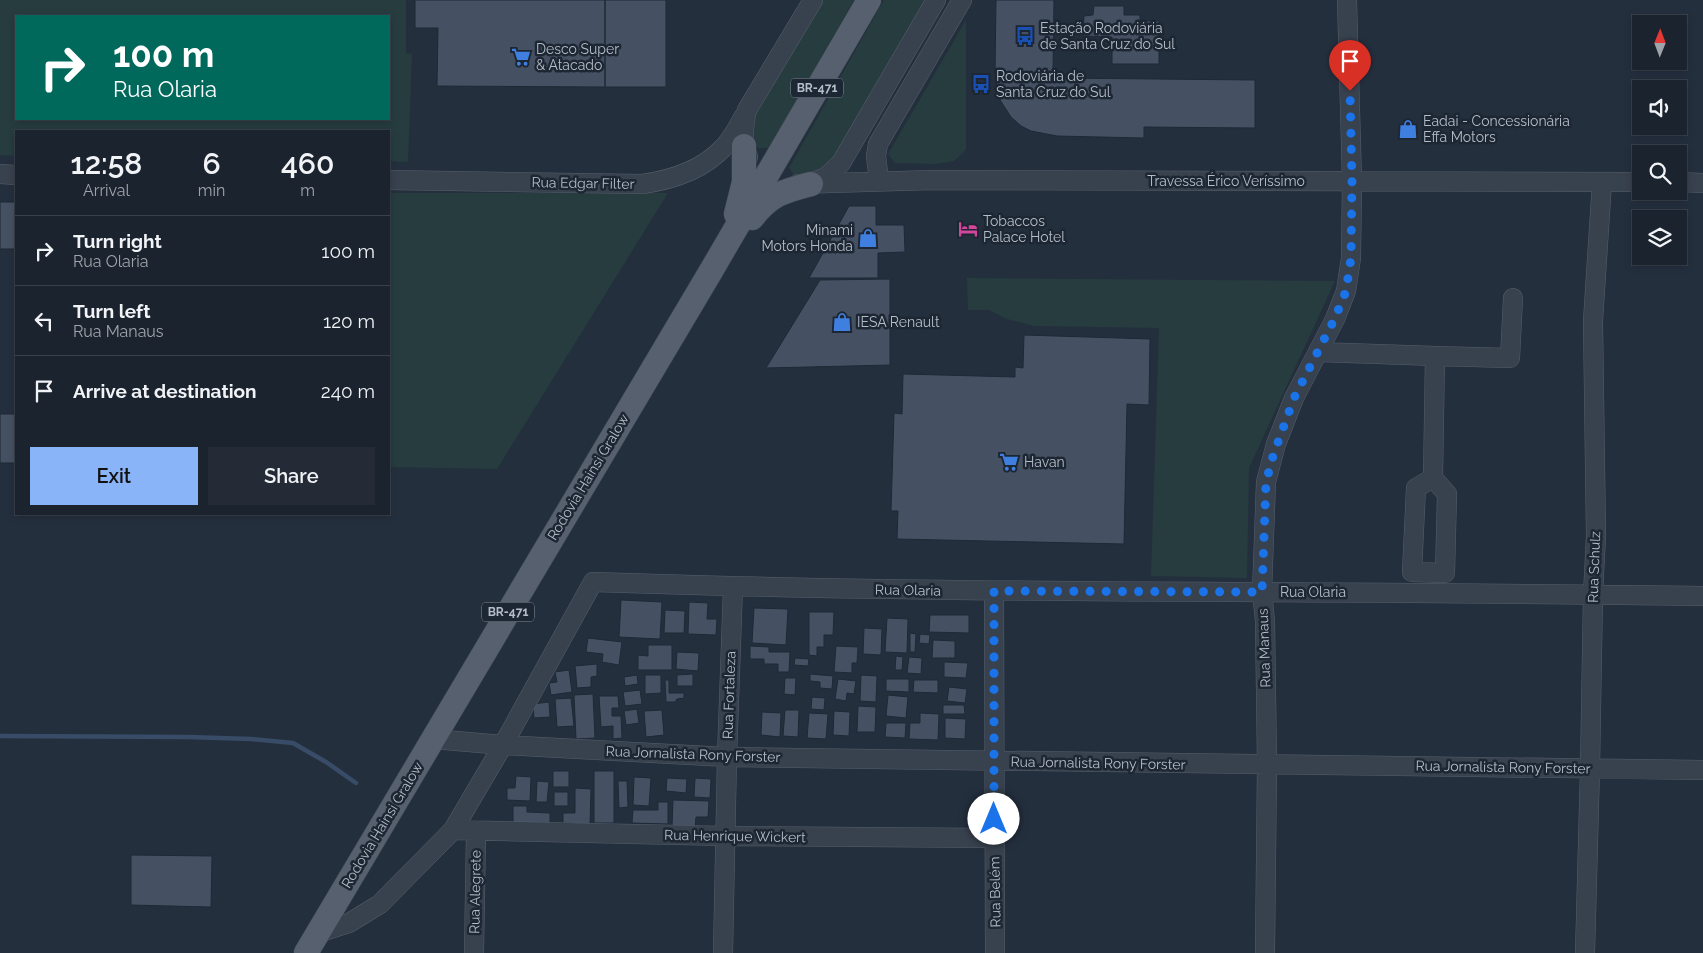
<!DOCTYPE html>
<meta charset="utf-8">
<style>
:root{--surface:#1b232e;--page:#242b36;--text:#f1f3f6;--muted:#a0a4aa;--line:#39404a;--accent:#8ab4f8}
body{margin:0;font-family:Raleway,sans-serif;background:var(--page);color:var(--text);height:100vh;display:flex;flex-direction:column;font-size:19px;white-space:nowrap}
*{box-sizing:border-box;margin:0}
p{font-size:16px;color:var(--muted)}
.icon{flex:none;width:28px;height:28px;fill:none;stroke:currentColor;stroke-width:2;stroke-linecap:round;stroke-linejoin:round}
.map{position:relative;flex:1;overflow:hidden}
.sheet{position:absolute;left:15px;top:130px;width:375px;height:385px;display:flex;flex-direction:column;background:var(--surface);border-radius:0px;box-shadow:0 2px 8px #0003,0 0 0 1px var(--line)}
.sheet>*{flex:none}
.guide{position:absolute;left:15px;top:15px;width:375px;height:105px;border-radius:0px;box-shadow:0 2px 8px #0003,0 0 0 1px var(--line);background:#00695c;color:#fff;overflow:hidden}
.needle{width:32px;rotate:1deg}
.controls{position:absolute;left:1632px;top:15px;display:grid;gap:10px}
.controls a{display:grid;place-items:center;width:55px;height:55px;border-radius:0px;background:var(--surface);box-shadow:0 2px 8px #0003,0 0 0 1px var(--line);font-size:25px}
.pin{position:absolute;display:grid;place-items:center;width:42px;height:42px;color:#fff;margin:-51px -21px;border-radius:50% 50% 50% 0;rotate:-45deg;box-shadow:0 0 5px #0007}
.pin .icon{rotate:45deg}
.me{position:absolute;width:55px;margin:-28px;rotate:0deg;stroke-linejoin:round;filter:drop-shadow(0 0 4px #0008)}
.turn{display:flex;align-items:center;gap:18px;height:105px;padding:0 15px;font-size:22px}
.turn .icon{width:65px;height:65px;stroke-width:2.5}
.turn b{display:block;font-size:35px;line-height:42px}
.eta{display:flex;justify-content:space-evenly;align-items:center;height:85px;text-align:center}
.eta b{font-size:30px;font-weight:600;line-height:35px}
.cta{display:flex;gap:10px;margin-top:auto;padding:10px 15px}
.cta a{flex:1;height:58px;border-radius:0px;background:var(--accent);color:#111;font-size:20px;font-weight:600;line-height:58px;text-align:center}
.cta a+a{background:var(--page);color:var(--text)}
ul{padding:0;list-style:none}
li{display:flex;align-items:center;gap:15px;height:70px;padding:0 15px;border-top:1px solid var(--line)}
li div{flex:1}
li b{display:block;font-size:19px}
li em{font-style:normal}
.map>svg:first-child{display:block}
.green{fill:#263c3f;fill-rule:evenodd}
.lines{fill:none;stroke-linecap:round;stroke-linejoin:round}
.stream{stroke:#394c67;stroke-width:4.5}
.building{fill:#455162;stroke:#1f2835}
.minor-casing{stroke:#565f6c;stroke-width:20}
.major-casing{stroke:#414a57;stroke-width:25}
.minor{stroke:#38414e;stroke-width:19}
.major{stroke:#56606e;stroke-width:24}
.route{stroke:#1a73e8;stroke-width:9;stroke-dasharray:0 16.2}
.labels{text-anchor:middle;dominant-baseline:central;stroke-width:5;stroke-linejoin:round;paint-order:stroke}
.shield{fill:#1d2633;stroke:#878f9c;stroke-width:1}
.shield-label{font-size:12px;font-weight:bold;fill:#b4bcc9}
.poi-label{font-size:14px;fill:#b4bcc9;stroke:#1d2633;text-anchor:start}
.street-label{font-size:14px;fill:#b4bcc9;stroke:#1d2633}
</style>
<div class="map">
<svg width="1703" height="953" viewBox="0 0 1703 953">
<rect width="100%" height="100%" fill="#242f3e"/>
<path class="green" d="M0 0H406V53L412 54 408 162 389 161V131H16V156L0 155ZM389 16V119H16V16Z
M821 0H854L769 148H758L753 133 755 115Z
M884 0H925L830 165 816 174 794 175 789 168Z
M966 20V150L954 161 936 164 895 163 888 154Z
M389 193H668L497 469 389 467Z
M967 278 1335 281 1249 468 1247 578 1151 576 1159 328 1034 326 1007 319 989 310H968Z"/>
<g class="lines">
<path class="stream" d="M0 736 188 737 251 739 293 743 326 762 356 783"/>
</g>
<path class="building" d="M415 0H605V87L437 86 438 28H415Z
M605 0H666V87H605Z
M996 0H1054L1053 73 1056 78 1255 80V128L1144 127V138L1057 136 1031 131 1021 126 1011 117 1000 100 997 88 995 73Z
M1094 6H1124V15H1140V21H1159V64H1112V37L1083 36 1084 16 1093 15Z
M0 202H16V249H0Z
M849 206H876V225H904L905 252 878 253V278H809Z
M890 279V365L766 368 820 280Z
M1024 335 1150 339 1149 405 1127 404 1124 544 897 539 898 511H891L894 413 902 414 903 374 1015 377V367L1023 368Z
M0 414H16V463H0Z
M621 600 662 602 660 639 619 637Z
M689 602 708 603 707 619H717L716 635 688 634Z
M754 608 788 609 786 645 752 643Z
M665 610 685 611 684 633H664Z
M809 612H834L833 635H824V647H817V656L809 655Z
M930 615H969V633L929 632Z
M887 618 908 619 907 653 885 652Z
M864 628 882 629 881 655 863 654Z
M910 633 916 634 915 652H910Z
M920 634 930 635 929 644 919 643Z
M588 638 622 642 619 665 602 662 603 654 586 652Z
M933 640 955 641V658H932Z
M648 645H672V670H638V655L648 656Z
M750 646 769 647V652H790L789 672H778V664H764V659H750Z
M836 646 858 647 857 663H852V673L834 672Z
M677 652 699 653 698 671 676 669Z
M896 656 903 657 902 670H895Z
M909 657 922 658 921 674 907 673Z
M795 658 809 659 808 666 794 665Z
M944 662 968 663 966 678 944 677Z
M597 664V676L591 677V687L577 688 575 666Z
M569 670 572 692 551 695 549 683 557 682 555 672Z
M693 674V686H677V675Z
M810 674 833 676 832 689 820 688V682L810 681Z
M637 675 638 684 625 686 624 677Z
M645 675H661V693L645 694Z
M861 675 877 676 876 702 860 701Z
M785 678H796L795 695 784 694Z
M838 679 856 681 854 694 847 693 846 701 835 699Z
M886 679H909V692L886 691Z
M665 680H669V693H684V698L677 699 675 702H666Z
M914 680H938V693L913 692Z
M949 687 967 689 965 703 947 701Z
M640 690 642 704 625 706 623 692Z
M593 694 595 738 576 739 574 695Z
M888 695 908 697 906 718 886 716Z
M599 696H618L619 708H612V716H621L622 738 613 739V726L601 727Z
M812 697 825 698 824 710 811 709Z
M571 698 574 726 557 727 555 699Z
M549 702 550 717 534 718 533 704Z
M943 705H964L965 714H943Z
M858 706 876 707 875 732H857Z
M637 709 639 723 626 725 624 711Z
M662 710 664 735 646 737 644 711Z
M785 710H799L798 737 783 736Z
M834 711 850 712 849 736 833 735Z
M762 712 781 713 780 737 761 735Z
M809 713 828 714 826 739 807 738Z
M920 713 939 714 938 740 909 739 910 723H920Z
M945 718 966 719 965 739 945 738Z
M886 723H906L905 738 885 737Z
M553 771H569V787H553Z
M594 771H614V823H594Z
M516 776 531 777 530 801 507 800V788H515Z
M634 777 651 778 649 806 633 805Z
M667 778 687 779 686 793 666 791Z
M695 778 711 779 710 798 694 797Z
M537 781 549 782 547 802H536Z
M618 781H627L628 807 619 808Z
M575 788 591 789 590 824 563 823V813H575Z
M554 792H568V806H554Z
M673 800 709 801 708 817H696L695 828 672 827Z
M658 802H668V824L632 823 633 810H658Z
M513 806H527V812L550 813V824L513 823Z
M131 855 212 856 211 907 131 905Z"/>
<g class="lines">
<g class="minor-casing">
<path id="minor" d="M748 157C742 142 743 127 747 110L813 0
M0 174 16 175
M389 180 642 184C672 180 702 170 723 148 732 139 738 127 744 116
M879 181 876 156 878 144 962 0
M1679 182 1703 183
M812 183 826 177 841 163 936 0
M798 184 933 180 1641 182
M1318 352 1435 356 1510 358 1513 298
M1433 478 1416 488 1412 572 1445 573 1447 494 1433 478 1435 356
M994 591 995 953
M433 739 503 745 727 757 1703 770
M453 830 725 836 994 838
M318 933 349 923 380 904 453 830 503 745 593 582C963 595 1333 590 1703 596
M474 953 476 832
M723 953 727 757 733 587
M1265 953 1267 764 1265 621 1262 592 1266 482 1276 444 1294 398 1335 319 1346 291 1351 258 1352 181 1347 0
M1585 953 1590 769 1593 594 1596 536 1593 321 1602 182"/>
</g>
<g class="major-casing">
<path id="major" d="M736 214 744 182V146
M752 218C770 195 783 191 811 184
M306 953 711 271 869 0"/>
</g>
<use href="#minor" class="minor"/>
<use href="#major" class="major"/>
</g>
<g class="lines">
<path class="route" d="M994 819V591L1262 592 1266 482 1273 456 1294 398 1335 318 1346 291 1351 258 1352 181 1350 91"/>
</g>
<defs>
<g id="bus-bare" transform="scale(1.5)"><path d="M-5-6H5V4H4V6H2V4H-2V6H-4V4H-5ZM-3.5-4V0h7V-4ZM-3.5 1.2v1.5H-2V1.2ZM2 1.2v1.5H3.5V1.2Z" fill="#1a4fb4" stroke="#1d2633" stroke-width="2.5" paint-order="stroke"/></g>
<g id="supermarket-bare" transform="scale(1.5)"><path d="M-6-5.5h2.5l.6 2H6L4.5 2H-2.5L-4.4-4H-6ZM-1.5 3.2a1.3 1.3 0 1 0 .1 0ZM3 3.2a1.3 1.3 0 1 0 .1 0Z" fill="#3f7fe0" stroke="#1d2633" stroke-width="2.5" paint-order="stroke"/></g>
<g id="shop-bare" transform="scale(1.5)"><path d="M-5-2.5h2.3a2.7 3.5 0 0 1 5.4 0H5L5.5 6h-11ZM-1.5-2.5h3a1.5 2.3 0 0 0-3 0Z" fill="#3f7fe0" stroke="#1d2633" stroke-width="2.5" paint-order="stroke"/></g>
<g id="hotel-bare" transform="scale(1.5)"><path d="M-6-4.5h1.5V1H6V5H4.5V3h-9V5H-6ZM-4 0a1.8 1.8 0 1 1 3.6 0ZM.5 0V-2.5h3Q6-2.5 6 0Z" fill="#d1479c" stroke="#1d2633" stroke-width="2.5" paint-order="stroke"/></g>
</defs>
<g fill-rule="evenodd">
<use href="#bus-bare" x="1025" y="36"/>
<use href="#supermarket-bare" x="521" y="57"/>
<use href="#bus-bare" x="981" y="84"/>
<use href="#shop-bare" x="1408" y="129"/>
<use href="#hotel-bare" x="968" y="229"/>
<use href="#shop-bare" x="868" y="238"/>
<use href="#shop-bare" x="842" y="322"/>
<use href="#supermarket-bare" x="1009" y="462"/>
</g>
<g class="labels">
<g class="shield">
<rect x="791" y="78.5" width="52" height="19" rx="4"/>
<rect x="482" y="602.5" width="52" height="19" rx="4"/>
</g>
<g class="shield-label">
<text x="817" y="88">BR-471</text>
<text x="508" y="612">BR-471</text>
</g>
<g class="poi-label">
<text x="1040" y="28">Estação Rodoviária<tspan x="1040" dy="16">de Santa Cruz do Sul</tspan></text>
<text x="536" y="49">Desco Super<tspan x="536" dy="16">&amp; Atacado</tspan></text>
<text x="996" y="76">Rodoviária de<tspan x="996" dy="16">Santa Cruz do Sul</tspan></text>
<text x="1423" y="121">Eadai - Concessionária<tspan x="1423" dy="16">Effa Motors</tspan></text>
<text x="983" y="221">Tobaccos<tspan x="983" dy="16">Palace Hotel</tspan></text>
<text x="853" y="230" text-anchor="end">Minami<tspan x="853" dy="16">Motors Honda</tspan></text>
<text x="857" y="322">IESA Renault</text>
<text x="1024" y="462">Havan</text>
</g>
<g class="street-label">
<text x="1226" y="181">Travessa Érico Veríssimo</text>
<text transform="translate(583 183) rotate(1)">Rua Edgar Filter</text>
<text transform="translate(588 477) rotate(-59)">Rodovia Hainsi Gralow</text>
<text transform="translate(1594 567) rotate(-88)">Rua Schulz</text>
<text transform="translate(908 590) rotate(1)">Rua Olaria</text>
<text x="1313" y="592">Rua Olaria</text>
<text transform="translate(1264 648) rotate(-92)">Rua Manaus</text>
<text transform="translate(729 695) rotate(-88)">Rua Fortaleza</text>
<text transform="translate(693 754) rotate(2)">Rua Jornalista Rony Forster</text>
<text transform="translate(1098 763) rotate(1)">Rua Jornalista Rony Forster</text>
<text transform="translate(1503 767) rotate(1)">Rua Jornalista Rony Forster</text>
<text transform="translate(382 825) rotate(-59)">Rodovia Hainsi Gralow</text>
<text transform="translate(735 836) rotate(1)">Rua Henrique Wickert</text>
<text transform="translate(475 892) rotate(-89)">Rua Alegrete</text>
<text transform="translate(995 892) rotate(-91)">Rua Belém</text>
</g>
</g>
</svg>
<div class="controls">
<a><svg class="needle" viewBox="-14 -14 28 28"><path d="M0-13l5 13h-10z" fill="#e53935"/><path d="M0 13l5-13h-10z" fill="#a0a4aa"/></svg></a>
<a><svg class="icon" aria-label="sound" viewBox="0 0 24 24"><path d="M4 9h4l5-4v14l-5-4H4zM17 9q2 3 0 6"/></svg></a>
<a><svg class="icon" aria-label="search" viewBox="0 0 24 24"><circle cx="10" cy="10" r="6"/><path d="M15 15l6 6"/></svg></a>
<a><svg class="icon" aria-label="layers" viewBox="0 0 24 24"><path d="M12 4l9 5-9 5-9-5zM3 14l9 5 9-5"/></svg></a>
</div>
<div class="pin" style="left:1350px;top:91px;background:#d93025"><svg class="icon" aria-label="arrive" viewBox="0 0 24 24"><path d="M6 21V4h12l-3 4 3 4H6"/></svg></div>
<svg class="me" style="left:994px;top:819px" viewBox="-20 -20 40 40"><circle r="19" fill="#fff"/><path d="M0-13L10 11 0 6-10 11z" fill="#1a73e8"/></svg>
<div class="guide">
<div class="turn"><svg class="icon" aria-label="right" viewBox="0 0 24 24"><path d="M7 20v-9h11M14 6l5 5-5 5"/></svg><div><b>100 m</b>Rua Olaria</div></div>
</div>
<section class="sheet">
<div class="eta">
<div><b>12:58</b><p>Arrival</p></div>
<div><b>6</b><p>min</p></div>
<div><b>460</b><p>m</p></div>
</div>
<ul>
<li><svg class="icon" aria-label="right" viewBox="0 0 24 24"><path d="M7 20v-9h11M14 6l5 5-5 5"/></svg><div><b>Turn right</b><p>Rua Olaria</p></div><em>100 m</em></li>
<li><svg class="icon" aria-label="left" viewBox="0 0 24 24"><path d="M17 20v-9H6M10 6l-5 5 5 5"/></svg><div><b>Turn left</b><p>Rua Manaus</p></div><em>120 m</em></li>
<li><svg class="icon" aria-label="arrive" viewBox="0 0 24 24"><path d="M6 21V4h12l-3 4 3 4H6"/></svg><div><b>Arrive at destination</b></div><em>240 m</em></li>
</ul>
<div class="cta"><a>Exit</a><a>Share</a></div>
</section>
</div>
